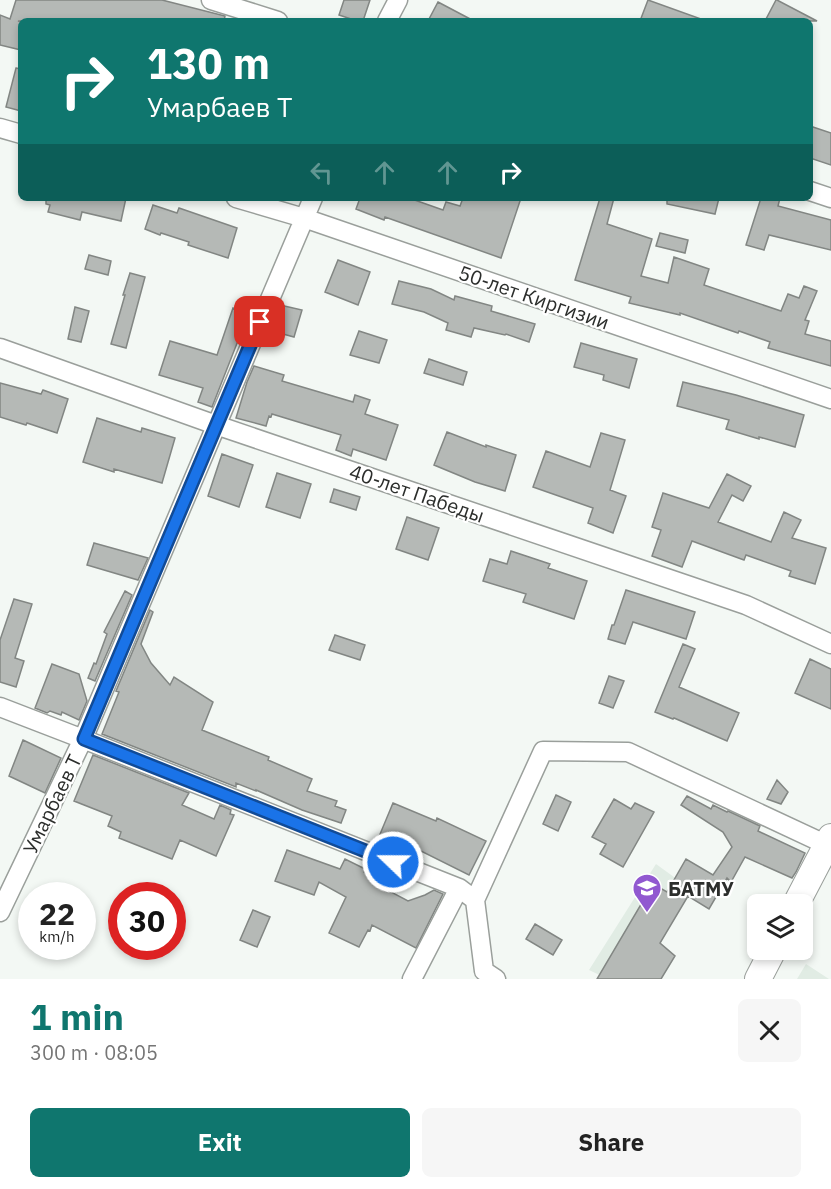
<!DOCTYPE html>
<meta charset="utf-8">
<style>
:root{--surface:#fff;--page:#f6f6f6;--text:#222;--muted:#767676;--accent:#0f766e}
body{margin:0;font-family:"IBM Plex Sans",sans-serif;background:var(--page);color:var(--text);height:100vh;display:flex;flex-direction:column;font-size:22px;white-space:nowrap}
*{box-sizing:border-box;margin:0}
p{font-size:20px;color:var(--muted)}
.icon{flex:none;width:33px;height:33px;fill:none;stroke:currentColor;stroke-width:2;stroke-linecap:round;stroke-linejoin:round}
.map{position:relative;height:979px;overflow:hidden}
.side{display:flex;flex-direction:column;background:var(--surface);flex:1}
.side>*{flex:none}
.banner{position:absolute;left:18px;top:18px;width:795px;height:183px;border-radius:9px;box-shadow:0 3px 9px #0003;background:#0f766e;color:#fff;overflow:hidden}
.tools{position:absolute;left:747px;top:894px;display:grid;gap:12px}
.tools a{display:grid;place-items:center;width:66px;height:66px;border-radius:9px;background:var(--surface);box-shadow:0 3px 9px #0003;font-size:30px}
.speed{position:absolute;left:18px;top:882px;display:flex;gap:12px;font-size:30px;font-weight:700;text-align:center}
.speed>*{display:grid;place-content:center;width:78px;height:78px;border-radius:50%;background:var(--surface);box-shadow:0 3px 9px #0003;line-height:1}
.speed small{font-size:15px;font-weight:400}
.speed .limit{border:9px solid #d22;background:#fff;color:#111}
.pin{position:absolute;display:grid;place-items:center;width:51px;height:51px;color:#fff;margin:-26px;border-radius:12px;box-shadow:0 3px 9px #0006}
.me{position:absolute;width:66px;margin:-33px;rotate:292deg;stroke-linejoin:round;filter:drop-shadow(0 0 4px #0008)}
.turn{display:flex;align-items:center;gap:21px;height:126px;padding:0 30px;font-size:27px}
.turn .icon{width:78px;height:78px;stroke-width:2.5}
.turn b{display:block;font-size:42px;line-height:51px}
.lanes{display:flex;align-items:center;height:57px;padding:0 30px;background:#0003;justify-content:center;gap:30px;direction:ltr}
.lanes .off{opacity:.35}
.round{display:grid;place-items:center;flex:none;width:63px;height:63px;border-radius:9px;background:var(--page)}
.overview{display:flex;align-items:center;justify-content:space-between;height:102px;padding:0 30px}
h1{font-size:36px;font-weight:700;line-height:45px;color:var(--accent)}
.cta{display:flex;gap:12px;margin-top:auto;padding:12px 30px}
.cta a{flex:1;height:69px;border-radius:9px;background:var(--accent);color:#fff;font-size:24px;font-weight:700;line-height:69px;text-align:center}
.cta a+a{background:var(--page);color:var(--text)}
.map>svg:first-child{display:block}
.built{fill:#e1ece4}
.building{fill:#b5b9b6;stroke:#828683;stroke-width:1.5}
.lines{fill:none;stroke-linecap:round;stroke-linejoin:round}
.street-casing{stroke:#9a9f9b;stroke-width:21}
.secondary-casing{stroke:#9a9f9b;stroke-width:28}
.street{stroke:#fff;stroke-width:18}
.secondary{stroke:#fff;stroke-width:26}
.route-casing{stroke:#114b97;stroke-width:15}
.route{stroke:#1a73e8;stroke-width:10}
.labels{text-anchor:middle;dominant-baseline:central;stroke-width:4.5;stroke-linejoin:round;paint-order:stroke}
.street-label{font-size:20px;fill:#2c2e2c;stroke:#fff}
.poi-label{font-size:20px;font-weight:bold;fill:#2c2e2c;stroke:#fff;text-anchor:start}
</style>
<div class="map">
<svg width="831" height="979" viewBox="0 0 831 979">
<rect width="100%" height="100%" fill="#f3f8f4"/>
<path class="built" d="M656 864 685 885 608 979 589 970Z
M806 964 829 979H797Z"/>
<path class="building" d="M16 0H162L225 16 224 21H18L21 22V50L0 45V15L10 19Z
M344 0H370L363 21H357L339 15Z
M648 0 701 19V21H640Z
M776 0H777L817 21H765Z
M438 2 474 21H428Z
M16 68 21 69V111L6 107Z
M810 126 831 133V165L810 158Z
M46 198H126L121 221 82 212 80 220 48 212 50 205 46 204Z
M360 198H409L443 210 446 202 460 206 463 198H521L501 258 385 217 384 220 356 209Z
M600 198H614L607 224 652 239 641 276 668 283 674 257 709 269 704 285 781 311 788 294 799 298 804 286 817 291 805 320 809 321 805 334 831 341V366L768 348 770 342 739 331 738 333 680 313V315L629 303 631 297 575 280Z
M667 198H719L715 214 667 204Z
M761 198H780L778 206 831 220V250L769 235 764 250 746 245Z
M153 205 177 213 179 208 237 228 228 258 188 245 189 242 161 233 160 235 145 229Z
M660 233 688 240 685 253 656 246Z
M89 255 111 261 108 275 85 269Z
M338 260 370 272 358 305 325 292Z
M130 273 145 277 126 348 111 344 125 295H123Z
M399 281 431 289 454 300 455 296 492 306 491 311 535 324 529 342 506 334 505 335 474 328 471 337 446 330 448 323 424 312 392 304Z
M280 305 302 310 294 337 272 331Z
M75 307 89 311 81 342 68 339Z
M233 308 247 314 242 327 243 328 212 407 198 402 203 388 159 375 170 341 217 355Z
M359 331 387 340 379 363 350 355Z
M581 343 637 359 629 388 603 380 604 375 574 367Z
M429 359 467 372 463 385 424 373Z
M254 366 284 375 282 381 353 402 355 395 370 400 365 414 398 425 386 460 353 449 351 456 336 450 341 435 272 414 271 417 269 416 266 426 236 418 247 382Z
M683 382 736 395 804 415 795 447 759 437V439L726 429 729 420 677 406Z
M0 383 41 394 43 390 68 399 57 433 27 423 26 425 0 417Z
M97 418 141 432 142 428 175 438 162 483 114 469V472L83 462Z
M447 432 486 447V445L516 455 505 491 475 482 434 465Z
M601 433 625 440 610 490 626 496 613 533 588 523 593 508 533 487 546 451 590 467Z
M222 454 253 465 239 507 208 496Z
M277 473 311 484 300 518 266 507Z
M727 474 751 486 743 501 732 495 718 522 771 542 784 512 801 520 792 538 826 548 815 584 789 576 791 571 746 555 744 560 692 541 682 567 652 556 661 530 652 527 663 493 709 508Z
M334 489 360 497 356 510 330 502Z
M407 517 439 528 428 560 396 549Z
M94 543 148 558 138 580 87 565Z
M511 551 550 564 548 568 587 581 574 619 523 602 526 594 483 581 490 559 507 564Z
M626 590 695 612 686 639 633 622 625 644 608 639 612 625H614Z
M125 591 132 595 95 681 88 678 94 663 96 664 107 634 104 632Z
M14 599 32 604 15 658 24 661 16 687 0 682V640Z
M150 610 153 612 141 644 151 663 170 685 174 677 213 702 202 730 269 757 268 760 312 779 307 791 337 801 335 806 346 810 341 823 302 810 256 790V791L236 783V787L102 734 119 692 116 691Z
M335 635 365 645 360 660 329 650Z
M683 644 695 649 679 687 739 713 727 741 674 718 673 719 655 712Z
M810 659 831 669V709L795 693Z
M52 664 79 674 87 701 79 720 62 712 61 715 50 711 47 713 35 708Z
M609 676 624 681 613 708 599 703Z
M23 740 61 758 45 793 9 776Z
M93 755 189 793 182 805 214 819 220 805 231 810 230 814 234 815 216 856 180 840 172 859 119 838 121 832 108 826 112 816 74 801Z
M777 780 788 792 781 804 767 799Z
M556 795 571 802 558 831 543 824Z
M687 796 711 809 713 805 727 812 728 811 760 826 758 831 805 853 796 872 792 878 745 857 731 882 727 878 709 909 688 896 660 943 675 956 661 979H597L653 884 667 892 686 859 713 875 732 847 723 832 681 805Z
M614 799 631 809 635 803 654 812 623 867 600 854 606 844 592 837Z
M393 803 436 821 437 818 486 841 469 875 405 843 402 849 378 839Z
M287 850 340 869 345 859 365 869 364 872 392 884 389 891 408 901 425 895 434 890 443 894 416 948 372 925 370 931 368 930 359 947 329 933 346 897 319 882 314 895 275 881Z
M253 910 270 917 257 947 240 940Z
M535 924 562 940 553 955 526 939Z"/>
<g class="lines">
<g class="street-casing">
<path id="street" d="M211 0 278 21
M387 21 398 0
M0 128 21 134
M810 191 831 198
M236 198 304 218 831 399
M0 348 216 425 746 605 831 644
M0 707 83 739 459 888 475 900
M0 912 83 739 313 198
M412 979 459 888
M496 979 484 971 475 900 543 751 628 752 827 845"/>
</g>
<g class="secondary-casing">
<path id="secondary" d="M796 904 831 837
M758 979 773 950"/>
</g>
<use href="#street" class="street"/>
<use href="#secondary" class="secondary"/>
</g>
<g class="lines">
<g class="route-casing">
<path id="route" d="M260 322 84 739 393 862"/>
</g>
<use href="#route" class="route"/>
</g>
<defs>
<g id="university-pin" transform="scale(1.5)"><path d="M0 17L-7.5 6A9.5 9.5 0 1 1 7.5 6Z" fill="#9158d0" stroke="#fff"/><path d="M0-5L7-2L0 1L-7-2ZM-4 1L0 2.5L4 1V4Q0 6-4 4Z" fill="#fff"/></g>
</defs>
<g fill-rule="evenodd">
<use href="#university-pin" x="647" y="888"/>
</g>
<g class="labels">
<g class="street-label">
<text transform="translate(534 297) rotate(19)">50-лет Киргизии</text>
<text transform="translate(417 493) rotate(19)">40-лет Пабеды</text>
<text transform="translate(52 804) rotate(-64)">Умарбаев Т</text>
</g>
<g class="poi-label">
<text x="668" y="888">БАТМУ</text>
</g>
</g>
</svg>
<div class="tools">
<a><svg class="icon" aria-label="layers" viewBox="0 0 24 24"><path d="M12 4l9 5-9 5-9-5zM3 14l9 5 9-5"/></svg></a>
</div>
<div class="speed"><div>22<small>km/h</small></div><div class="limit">30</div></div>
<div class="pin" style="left:260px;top:322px;background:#d93025"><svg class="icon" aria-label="arrive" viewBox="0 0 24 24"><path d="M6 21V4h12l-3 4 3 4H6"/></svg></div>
<svg class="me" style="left:393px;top:862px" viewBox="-20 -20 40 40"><circle r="17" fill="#1a73e8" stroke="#fff" stroke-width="3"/><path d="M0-11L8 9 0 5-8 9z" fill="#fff"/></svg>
<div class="banner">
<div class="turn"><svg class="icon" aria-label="right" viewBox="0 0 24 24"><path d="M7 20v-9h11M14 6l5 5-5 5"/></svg><div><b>130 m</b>Умарбаев Т</div></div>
<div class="lanes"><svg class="icon off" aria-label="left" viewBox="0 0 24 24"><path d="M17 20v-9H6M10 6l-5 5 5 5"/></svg><svg class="icon off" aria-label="ahead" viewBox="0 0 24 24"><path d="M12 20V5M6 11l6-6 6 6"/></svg><svg class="icon off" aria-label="ahead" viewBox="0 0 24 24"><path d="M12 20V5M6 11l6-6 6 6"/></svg><svg class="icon" aria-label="right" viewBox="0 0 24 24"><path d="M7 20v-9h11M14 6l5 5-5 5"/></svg></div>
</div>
</div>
<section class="side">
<div class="overview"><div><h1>1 min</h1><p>300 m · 08:05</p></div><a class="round"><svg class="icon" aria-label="close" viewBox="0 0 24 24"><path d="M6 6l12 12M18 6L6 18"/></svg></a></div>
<div class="cta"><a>Exit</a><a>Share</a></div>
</section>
